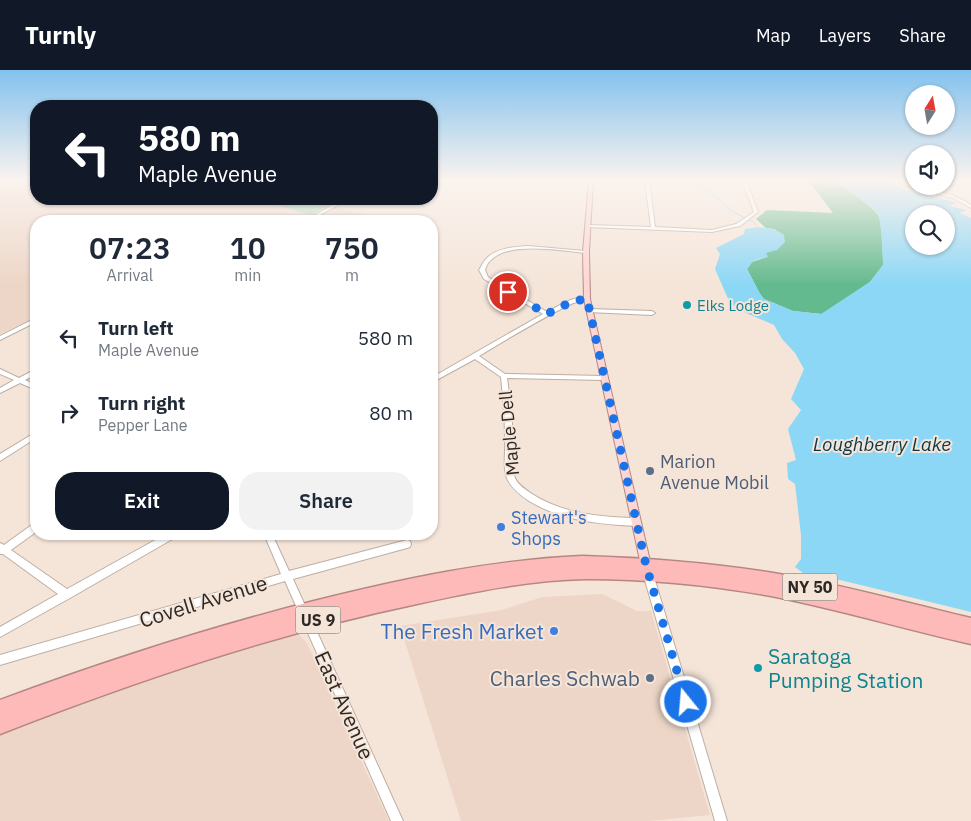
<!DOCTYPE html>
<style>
:root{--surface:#fff;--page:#f2f2f3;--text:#1f2937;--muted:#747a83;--accent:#111827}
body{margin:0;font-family:"IBM Plex Sans",sans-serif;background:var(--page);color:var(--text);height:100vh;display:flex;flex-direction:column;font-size:19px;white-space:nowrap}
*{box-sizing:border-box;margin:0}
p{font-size:16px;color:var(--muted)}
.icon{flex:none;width:28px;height:28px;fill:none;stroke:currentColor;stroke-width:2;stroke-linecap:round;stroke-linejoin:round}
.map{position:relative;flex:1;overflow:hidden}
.sheet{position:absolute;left:30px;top:145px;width:408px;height:325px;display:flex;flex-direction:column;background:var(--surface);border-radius:20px;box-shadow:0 1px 4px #0004}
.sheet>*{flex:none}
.banner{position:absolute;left:30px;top:30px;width:408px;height:105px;border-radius:20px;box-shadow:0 1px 4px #0004;background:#111827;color:#fff;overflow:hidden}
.needle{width:32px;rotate:11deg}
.buttons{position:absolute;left:905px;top:15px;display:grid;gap:10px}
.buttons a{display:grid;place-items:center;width:50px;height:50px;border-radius:50%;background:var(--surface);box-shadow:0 1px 4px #0004;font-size:25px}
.pin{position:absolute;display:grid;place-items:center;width:42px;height:42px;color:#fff;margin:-21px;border:2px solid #fff;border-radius:50%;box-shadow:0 1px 5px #0007}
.me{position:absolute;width:55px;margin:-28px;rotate:343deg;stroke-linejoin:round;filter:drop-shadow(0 0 4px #0008)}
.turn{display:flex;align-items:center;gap:18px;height:105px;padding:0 25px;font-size:22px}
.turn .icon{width:65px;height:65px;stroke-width:2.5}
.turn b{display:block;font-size:35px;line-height:42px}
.eta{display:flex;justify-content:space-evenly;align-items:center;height:85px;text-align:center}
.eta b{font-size:30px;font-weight:600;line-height:35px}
.action{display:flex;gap:10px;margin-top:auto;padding:10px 25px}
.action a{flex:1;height:58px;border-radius:20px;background:var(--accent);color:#fff;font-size:20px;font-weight:600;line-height:58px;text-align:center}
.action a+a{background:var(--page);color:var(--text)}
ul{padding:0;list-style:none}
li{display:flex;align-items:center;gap:15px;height:75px;padding:0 25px}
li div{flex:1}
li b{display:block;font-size:19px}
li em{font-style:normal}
header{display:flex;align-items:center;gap:30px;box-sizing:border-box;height:70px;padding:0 25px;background:var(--accent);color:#fff}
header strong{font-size:24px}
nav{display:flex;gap:28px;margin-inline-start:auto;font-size:18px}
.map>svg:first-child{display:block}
.built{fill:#edd6c7}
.green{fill:#9dd3b5}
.forest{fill:#63ba8e}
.water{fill:#8cd7f6;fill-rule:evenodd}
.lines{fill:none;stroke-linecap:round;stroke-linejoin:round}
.stream{stroke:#8cd7f6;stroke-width:1}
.minor-casing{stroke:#bdaea3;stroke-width:2}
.major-casing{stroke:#b58784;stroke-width:2}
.highway-casing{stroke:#b58784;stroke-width:3}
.minor{fill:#fff;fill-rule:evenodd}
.major{fill:#fed6d4;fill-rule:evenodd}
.highway{fill:#fdbab8;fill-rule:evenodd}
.route{stroke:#1a73e8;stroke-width:9;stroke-dasharray:0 16.2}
.culture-dot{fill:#0f9aa8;stroke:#f5e5d9;stroke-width:2}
.service-dot{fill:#5c6f8a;stroke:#f5e5d9;stroke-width:2}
.shop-dot{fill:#3f7fe0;stroke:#f5e5d9;stroke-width:2}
.labels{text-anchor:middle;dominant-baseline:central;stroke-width:4;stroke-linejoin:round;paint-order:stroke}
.far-culture-label{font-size:15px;fill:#0d838f;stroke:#f5e5d9;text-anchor:start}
.shield{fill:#f5e5d9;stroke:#6a615a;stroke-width:1}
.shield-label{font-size:16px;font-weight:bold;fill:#2e2824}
.street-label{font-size:18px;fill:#2e2824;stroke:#f5e5d9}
.service-label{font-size:18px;fill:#4e5e75;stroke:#f5e5d9;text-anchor:start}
.shop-label{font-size:18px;fill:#366cbe;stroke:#f5e5d9;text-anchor:start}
.water-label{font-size:19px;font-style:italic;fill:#0a3848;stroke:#f5e5d9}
.near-street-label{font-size:21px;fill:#2e2824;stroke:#f5e5d9}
.near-shop-label{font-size:21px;fill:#366cbe;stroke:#f5e5d9;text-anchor:end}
.near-culture-label{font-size:21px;fill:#0d838f;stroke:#f5e5d9;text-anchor:start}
.near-service-label{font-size:21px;fill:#4e5e75;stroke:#f5e5d9;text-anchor:end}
</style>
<header>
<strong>Turnly</strong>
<nav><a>Map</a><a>Layers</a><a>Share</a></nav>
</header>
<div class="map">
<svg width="971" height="751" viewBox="0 0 971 751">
<rect width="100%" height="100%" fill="#f5e5d9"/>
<path class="built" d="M0 110H36V129H342L329 136 390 151H36V247L0 264Z
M602 524 637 541H651L710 745 649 751H461L400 556 502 540 542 527Z
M287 564H298L307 573 389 751H0V660L51 639Z"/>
<path class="green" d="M256 129H342L310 145Z"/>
<path class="forest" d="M808 110C815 110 825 108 831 110 840 113 874 138 878 145 882 150 883 186 883 195L870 212 822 244 793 241 764 229 760 224 747 199 752 192 767 187 765 183C775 180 783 176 783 165L774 159 766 158 756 149 767 140 833 143Z"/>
<path class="water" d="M830 110H890L892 114 897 117 957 133 949 136 967 140 959 143 971 148V542L836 509 803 503 795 497 801 489V465L795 414 788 409 787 393 796 390 788 359 801 340 791 329 804 299 795 283 782 269 774 255 746 243 730 233 715 199 720 184 716 178 744 164 745 159C757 156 774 157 784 165L785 172 777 180 766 183 768 187C758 189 752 190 747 199L760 224 764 229 793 241 821 244 870 212 883 195C883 186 881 149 878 144 871 135 841 115 830 110ZM914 144H946V176H914Z"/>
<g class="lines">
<path class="stream" d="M688 110 706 119 732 141 753 152 759 158"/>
<g class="minor-casing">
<path id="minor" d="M645 110H649L655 157 712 160 736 154 754 142 742 110H746L758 142 740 156 712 162 587 157V155H589L651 157Z
M894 110C901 109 910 115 916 116 935 121 954 123 971 135V138L953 128 913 118Z
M344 129H349L309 151H304Z
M528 176 586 181 588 182 586 183C562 181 509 171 491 190 488 192 486 197 485 200L488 207 547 242C559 236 577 223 590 229 584 232 577 231 571 234 540 249 509 268 479 286L505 304 604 306 607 308 604 310 507 308C510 329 512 349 513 370 513 382 510 397 515 408 518 415 526 420 532 424 564 444 599 447 636 448L639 450 640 452 639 454 636 456C599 454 562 451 529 431 520 425 510 417 506 406 503 394 506 380 505 368 505 348 503 327 501 307L475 289 431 313V308L543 244 484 209 479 200C481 197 483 192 486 189 496 178 514 177 528 176Z
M590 239 652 241 655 243 652 245 588 242 587 241Z
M36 248V252L0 270V266Z
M0 299 19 308 36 299V304L25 310 36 315V320L20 313 0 323V318L14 310 0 304Z
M36 362V368L0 391V384Z
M33 454H36V462L11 480 67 519 166 464H177L176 467 70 528 0 567V557L58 524 3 484H0V473L4 475Z
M264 464H272L289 501 407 470 410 471 411 474 410 477 407 478 293 509 403 751H391L285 511 0 595V585L281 504Z
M649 503 652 504 654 507 727 751H715L644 507 646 504Z"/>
</g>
<g class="major-casing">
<path id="major" d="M589 110H593L589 182 590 229 652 500 651 503 647 505 643 503 642 500 584 229 583 182Z"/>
</g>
<g class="highway-casing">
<path id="highway" d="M582 486C648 488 714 493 779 504 843 515 907 533 971 548V574C904 559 838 539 771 526 710 515 647 509 586 509 529 510 472 522 417 534 274 564 136 611 0 664V646L18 640 0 646V630C103 592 207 558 314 531 402 509 491 490 582 486Z"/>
</g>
<use href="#minor" class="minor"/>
<use href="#major" class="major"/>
<use href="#highway" class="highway"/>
</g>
<linearGradient id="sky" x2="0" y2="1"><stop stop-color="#83c2ee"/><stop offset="0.51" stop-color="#faf3ee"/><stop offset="1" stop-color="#faf3ee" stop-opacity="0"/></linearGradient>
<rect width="971" height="215" fill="url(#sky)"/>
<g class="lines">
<path class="route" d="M508 222 547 244 573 231 587 229 646 495 686 632"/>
</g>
<g class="culture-dot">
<circle cx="687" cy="235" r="5"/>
<circle cx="758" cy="598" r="5"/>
</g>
<g class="service-dot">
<circle cx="650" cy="401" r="5"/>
<circle cx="650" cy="608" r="5"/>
</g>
<g class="shop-dot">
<circle cx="501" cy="457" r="5"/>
<circle cx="554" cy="561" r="5"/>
</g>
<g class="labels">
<g class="far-culture-label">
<text x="697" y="235">Elks Lodge</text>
</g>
<g class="shield">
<rect x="782.5" y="503.5" width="55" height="27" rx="4"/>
<rect x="295.5" y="536.5" width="45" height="27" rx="4"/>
</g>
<g class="shield-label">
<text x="810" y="517">NY 50</text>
<text x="318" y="550">US 9</text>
</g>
<g class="street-label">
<text transform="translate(509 363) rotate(-95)">Maple Dell</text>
</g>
<g class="service-label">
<text x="660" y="391">Marion<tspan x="660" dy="21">Avenue Mobil</tspan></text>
</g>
<g class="shop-label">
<text x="511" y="447">Stewart's<tspan x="511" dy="21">Shops</tspan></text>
</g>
<g class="water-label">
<text x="882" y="374">Loughberry Lake</text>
</g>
<g class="near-street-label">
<text transform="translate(203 531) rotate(-17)">Covell Avenue</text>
<text transform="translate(345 635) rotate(66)">East Avenue</text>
</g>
<g class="near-shop-label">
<text x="544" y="561">The Fresh Market</text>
</g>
<g class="near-culture-label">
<text x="768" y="586">Saratoga<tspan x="768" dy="24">Pumping Station</tspan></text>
</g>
<g class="near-service-label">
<text x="640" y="608">Charles Schwab</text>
</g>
</g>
</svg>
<div class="buttons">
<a><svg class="needle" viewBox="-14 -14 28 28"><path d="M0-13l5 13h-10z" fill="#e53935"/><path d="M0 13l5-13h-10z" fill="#747a83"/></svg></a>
<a><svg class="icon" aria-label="sound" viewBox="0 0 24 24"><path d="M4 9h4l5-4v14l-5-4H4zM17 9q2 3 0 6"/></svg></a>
<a><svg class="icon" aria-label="search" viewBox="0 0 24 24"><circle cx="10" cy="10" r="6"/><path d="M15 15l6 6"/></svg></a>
</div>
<div class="pin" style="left:508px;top:222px;background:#d93025"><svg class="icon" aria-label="arrive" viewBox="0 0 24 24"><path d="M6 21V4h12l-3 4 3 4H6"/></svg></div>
<svg class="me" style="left:686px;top:632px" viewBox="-20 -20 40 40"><circle r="17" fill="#1a73e8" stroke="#fff" stroke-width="3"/><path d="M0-11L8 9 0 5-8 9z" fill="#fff"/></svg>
<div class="banner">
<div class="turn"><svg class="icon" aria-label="left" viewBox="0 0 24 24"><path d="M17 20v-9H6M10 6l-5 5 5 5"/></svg><div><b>580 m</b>Maple Avenue</div></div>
</div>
<section class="sheet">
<div class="eta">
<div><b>07:23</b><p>Arrival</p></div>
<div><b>10</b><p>min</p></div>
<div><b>750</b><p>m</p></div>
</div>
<ul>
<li><svg class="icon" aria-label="left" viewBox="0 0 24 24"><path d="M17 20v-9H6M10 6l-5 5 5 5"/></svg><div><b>Turn left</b><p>Maple Avenue</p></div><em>580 m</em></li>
<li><svg class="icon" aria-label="right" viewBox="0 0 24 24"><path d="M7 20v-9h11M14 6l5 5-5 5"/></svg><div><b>Turn right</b><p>Pepper Lane</p></div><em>80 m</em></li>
</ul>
<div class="action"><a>Exit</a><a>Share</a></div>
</section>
</div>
